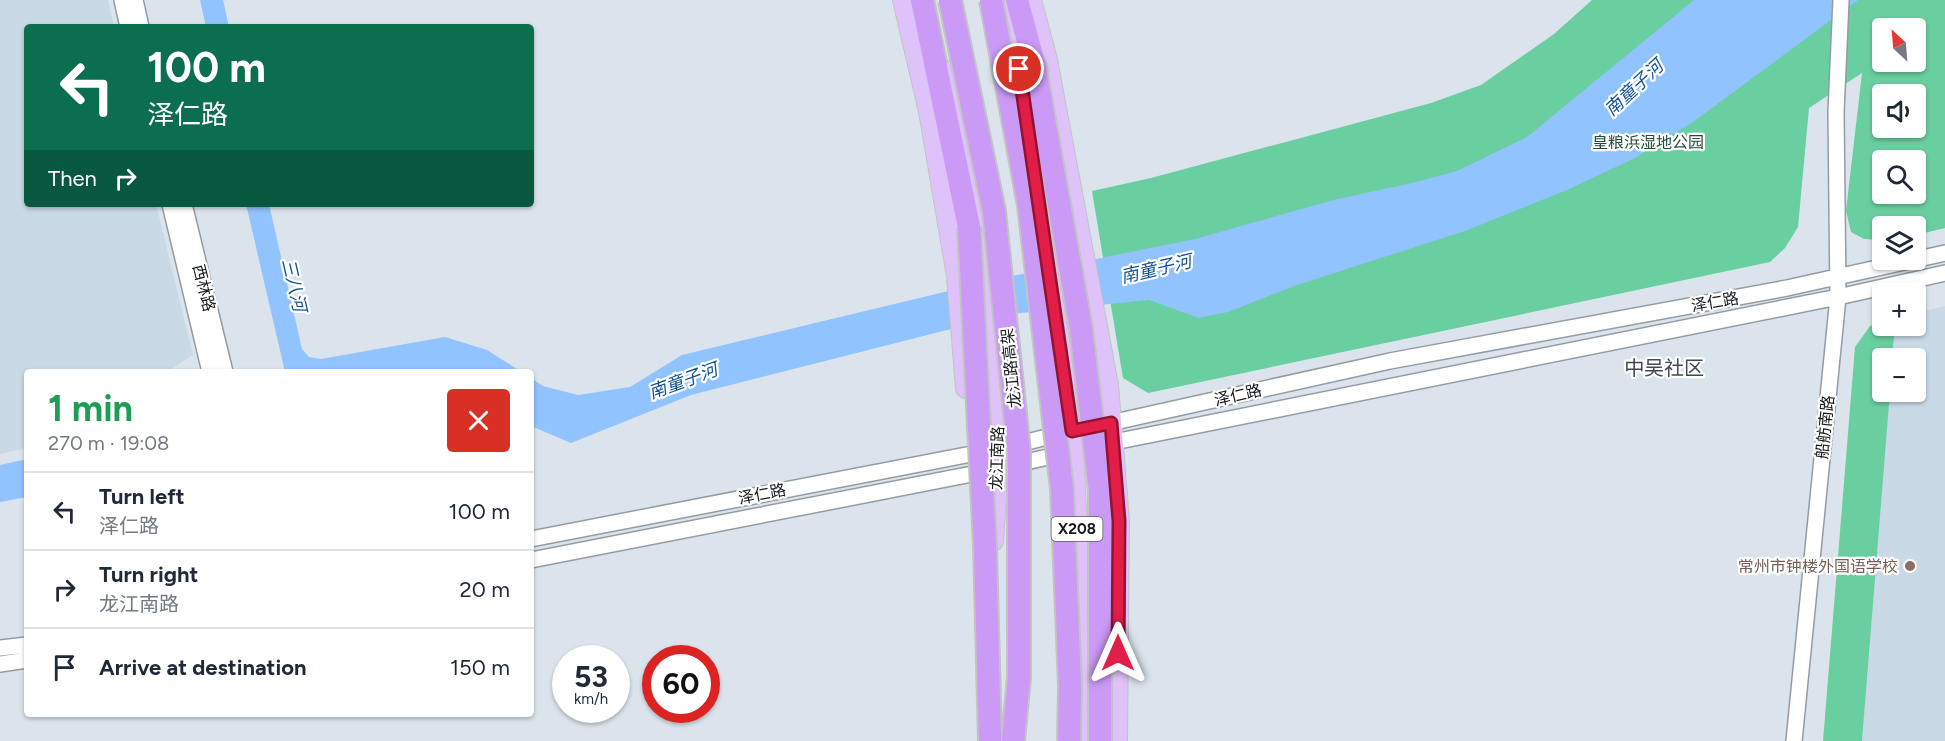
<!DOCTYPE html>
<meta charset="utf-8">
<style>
:root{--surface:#fff;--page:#f6f6f7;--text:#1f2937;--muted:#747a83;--line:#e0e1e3}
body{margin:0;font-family:Figtree,"Noto Sans SC",sans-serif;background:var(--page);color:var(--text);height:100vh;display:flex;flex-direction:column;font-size:22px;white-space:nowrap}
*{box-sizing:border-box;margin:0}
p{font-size:20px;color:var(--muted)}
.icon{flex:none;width:33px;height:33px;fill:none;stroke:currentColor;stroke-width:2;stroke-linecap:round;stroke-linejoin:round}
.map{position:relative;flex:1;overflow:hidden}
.drawer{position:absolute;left:24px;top:369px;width:510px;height:348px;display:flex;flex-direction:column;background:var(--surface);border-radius:6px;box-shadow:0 2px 4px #0004}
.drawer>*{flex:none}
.hud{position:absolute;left:24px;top:24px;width:510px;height:183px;border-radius:6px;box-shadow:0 2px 4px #0004;background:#0b6e4f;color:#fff;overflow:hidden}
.needle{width:39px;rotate:334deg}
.fabs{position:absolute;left:1872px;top:18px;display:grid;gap:12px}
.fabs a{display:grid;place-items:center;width:54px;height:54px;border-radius:6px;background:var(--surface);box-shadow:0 2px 4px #0004;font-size:30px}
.speed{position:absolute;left:552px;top:645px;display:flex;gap:12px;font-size:30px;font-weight:700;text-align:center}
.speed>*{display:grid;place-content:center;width:78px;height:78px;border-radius:50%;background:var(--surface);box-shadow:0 2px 4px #0004;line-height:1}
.speed small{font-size:15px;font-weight:400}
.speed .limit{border:9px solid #d22;background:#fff;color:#111}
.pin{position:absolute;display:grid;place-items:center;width:51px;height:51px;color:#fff;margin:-26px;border:3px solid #fff;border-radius:50%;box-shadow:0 2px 6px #0007}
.me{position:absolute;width:66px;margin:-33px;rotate:0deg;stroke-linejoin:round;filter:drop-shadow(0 0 4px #0008)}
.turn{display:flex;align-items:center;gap:21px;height:126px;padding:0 24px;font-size:27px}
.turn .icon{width:78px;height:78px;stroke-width:2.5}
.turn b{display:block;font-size:42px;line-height:51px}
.then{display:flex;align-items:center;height:57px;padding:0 24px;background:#0003;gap:12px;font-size:22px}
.round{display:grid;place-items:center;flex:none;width:63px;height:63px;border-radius:6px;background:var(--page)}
.overview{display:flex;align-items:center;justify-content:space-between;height:102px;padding:0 24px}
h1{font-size:36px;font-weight:700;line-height:45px;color:#1e9e55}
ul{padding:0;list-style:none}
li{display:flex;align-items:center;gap:18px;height:78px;padding:0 24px;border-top:2px solid var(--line)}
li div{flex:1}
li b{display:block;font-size:22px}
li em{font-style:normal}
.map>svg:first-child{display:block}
.built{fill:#cad9e6}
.green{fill:#69cea0;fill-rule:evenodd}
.water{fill:#91c3fe}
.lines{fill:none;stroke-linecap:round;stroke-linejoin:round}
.minor-casing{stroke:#949ca3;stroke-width:18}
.major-casing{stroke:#c3c3c4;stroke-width:22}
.highway-casing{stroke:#c3c3c4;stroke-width:26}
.minor{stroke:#fff;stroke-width:15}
.major{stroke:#e0c2fa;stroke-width:20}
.highway{stroke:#cb99f6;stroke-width:22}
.highway-bridge-casing{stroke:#c3c3c4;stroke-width:26;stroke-linecap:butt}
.highway-bridge{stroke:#cb99f6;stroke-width:22}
.route-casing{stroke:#92132f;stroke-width:15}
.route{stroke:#e11d48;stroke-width:10}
.education-dot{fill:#8d6e63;stroke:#fff;stroke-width:2}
.labels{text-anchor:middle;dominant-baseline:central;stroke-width:4.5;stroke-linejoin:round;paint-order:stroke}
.shield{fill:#fff;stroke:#5d5f61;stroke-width:1.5}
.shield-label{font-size:15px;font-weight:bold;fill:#171a1d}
.park-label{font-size:16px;fill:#204e39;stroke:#fff}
.street-label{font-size:16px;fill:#171a1d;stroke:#fff}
.education-label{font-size:16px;fill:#785e54;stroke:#fff;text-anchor:end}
.water-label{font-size:18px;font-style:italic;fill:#125293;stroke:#fff}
.quarter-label{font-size:20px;fill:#424950;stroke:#fff}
</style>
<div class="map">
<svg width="1945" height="741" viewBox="0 0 1945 741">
<rect width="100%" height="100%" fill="#dbe4ec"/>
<path class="built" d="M0 0H108L114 27H27V204H156L193 355 171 369V372H27V448L0 454Z
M1945 306V741H1862L1890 392H1916V358H1892L1895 326H1916V313Z"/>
<path class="green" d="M1592 0H1945V228L1916 235V226H1882V240L1864 239 1851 232 1846 211 1862 73 1809 108 1798 227 1785 248 1770 262 1148 393 1123 378 1092 191 1151 178 1431 103 1481 85 1554 34ZM1882 28H1916V62H1882ZM1882 94H1916V128H1882ZM1882 160H1916V194H1882Z
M1882 321V326H1895L1892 358H1882V392H1890L1862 741H1823L1855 347 1870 326Z"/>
<path class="water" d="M200 0H223L229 27H206Z
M1694 0H1858L1693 122 1635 158 1567 190 1465 231 1297 285 1228 312 1199 318 1149 300 1010 314 691 395 571 443 531 426V378L543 386 578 395 630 387 682 355 1007 277 1195 239 1337 199 1412 183 1457 171 1527 137Z
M246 204H269L302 349 309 357 321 359 445 337 487 350 522 372H285Z
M27 459V497L0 502V465Z"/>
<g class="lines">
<g class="minor-casing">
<path id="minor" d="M122 0 128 27
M135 0 141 27
M170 204 210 372
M184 204 225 372
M1101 425 1390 361 1787 288 1945 253
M1104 444 1838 297 1945 273
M1011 446 1063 433
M531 539 987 451
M531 560 972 474 1066 453
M0 648 27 645
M0 664 27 660
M1794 741 1838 297 1836 112 1841 0"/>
</g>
<g class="major-casing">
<path id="major" d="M903 0 929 111 957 276 966 388
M1004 0 1019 69 1072 431 1088 741
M1031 0 1047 60 1108 385 1119 521 1117 741
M954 70 989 277 1000 443 993 541"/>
</g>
<g class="highway-casing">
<path id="highway" d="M922 0 969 227
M1017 0 1034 63"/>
</g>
<use href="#minor" class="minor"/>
<use href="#major" class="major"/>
<use href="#highway" class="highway"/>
<g class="highway-bridge-casing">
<path id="highway-bridge" d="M950 0 994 211 1019 452V677L1013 741
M991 0 1029 205 1062 489 1070 686 1069 741
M1034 63 1081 328 1100 490V741
M969 227 985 546 990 741"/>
</g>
<use href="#highway-bridge" class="highway-bridge"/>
</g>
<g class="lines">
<g class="route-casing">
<path id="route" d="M1019 69 1072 431 1111 423 1119 521 1118 653"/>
</g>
<use href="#route" class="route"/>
</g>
<circle class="education-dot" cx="1910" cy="566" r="6"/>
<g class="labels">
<rect class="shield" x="1051.5" y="517" width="51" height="24" rx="4.5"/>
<g class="shield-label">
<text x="1077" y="529">X208</text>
</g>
<g class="park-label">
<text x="1648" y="142">皇粮浜湿地公园</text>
</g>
<g class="street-label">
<text transform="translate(204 288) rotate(76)">西林路</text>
<text transform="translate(1715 302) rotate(-10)">泽仁路</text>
<text transform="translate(1011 368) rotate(-96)">龙江路高架</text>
<text transform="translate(1238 395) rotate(-13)">泽仁路</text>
<text transform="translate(1825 427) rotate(-84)">船舫南路</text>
<text transform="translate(997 458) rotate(-88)">龙江南路</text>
<text transform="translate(762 494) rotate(-11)">泽仁路</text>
</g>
<g class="education-label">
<text x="1898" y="566">常州市钟楼外国语学校</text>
</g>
<g class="water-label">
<text transform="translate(1634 88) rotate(-43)">南童子河</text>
<text transform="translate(1156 269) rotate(-13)">南童子河</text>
<text transform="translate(294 285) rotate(77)">三八河</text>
<text transform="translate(683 381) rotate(-20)">南童子河</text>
</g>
<g class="quarter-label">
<text x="1664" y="368">中吴社区</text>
</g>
</g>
</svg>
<div class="fabs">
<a><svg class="needle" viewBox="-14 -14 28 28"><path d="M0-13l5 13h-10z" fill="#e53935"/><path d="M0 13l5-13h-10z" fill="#747a83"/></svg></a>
<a><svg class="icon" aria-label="sound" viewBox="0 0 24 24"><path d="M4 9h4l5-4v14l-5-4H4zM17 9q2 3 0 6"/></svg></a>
<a><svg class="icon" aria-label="search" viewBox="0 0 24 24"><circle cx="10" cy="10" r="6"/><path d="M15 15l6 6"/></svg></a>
<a><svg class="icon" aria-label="layers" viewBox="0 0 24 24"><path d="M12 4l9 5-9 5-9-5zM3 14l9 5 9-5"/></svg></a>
<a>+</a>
<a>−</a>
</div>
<div class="speed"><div>53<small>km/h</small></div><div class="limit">60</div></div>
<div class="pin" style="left:1019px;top:69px;background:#d93025"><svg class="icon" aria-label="arrive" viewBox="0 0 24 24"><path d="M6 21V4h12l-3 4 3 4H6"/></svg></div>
<svg class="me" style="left:1118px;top:653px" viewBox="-20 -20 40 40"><path d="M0-17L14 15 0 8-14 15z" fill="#e11d48" stroke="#fff" stroke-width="4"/></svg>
<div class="hud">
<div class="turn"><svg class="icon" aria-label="left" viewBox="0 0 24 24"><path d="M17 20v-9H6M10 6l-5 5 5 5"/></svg><div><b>100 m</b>泽仁路</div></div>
<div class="then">Then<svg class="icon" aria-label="right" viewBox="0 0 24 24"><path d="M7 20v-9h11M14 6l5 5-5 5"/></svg></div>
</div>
<section class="drawer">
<div class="overview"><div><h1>1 min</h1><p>270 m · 19:08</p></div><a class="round" style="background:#d93025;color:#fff"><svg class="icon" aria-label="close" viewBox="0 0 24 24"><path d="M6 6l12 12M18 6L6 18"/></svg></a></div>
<ul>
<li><svg class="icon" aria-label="left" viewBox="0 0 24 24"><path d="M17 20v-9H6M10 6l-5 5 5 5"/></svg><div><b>Turn left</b><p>泽仁路</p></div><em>100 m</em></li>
<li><svg class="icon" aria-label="right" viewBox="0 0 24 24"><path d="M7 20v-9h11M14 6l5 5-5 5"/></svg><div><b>Turn right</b><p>龙江南路</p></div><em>20 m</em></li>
<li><svg class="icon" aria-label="arrive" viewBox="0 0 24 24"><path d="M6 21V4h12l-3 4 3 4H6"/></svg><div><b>Arrive at destination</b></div><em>150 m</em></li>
</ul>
</section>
</div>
